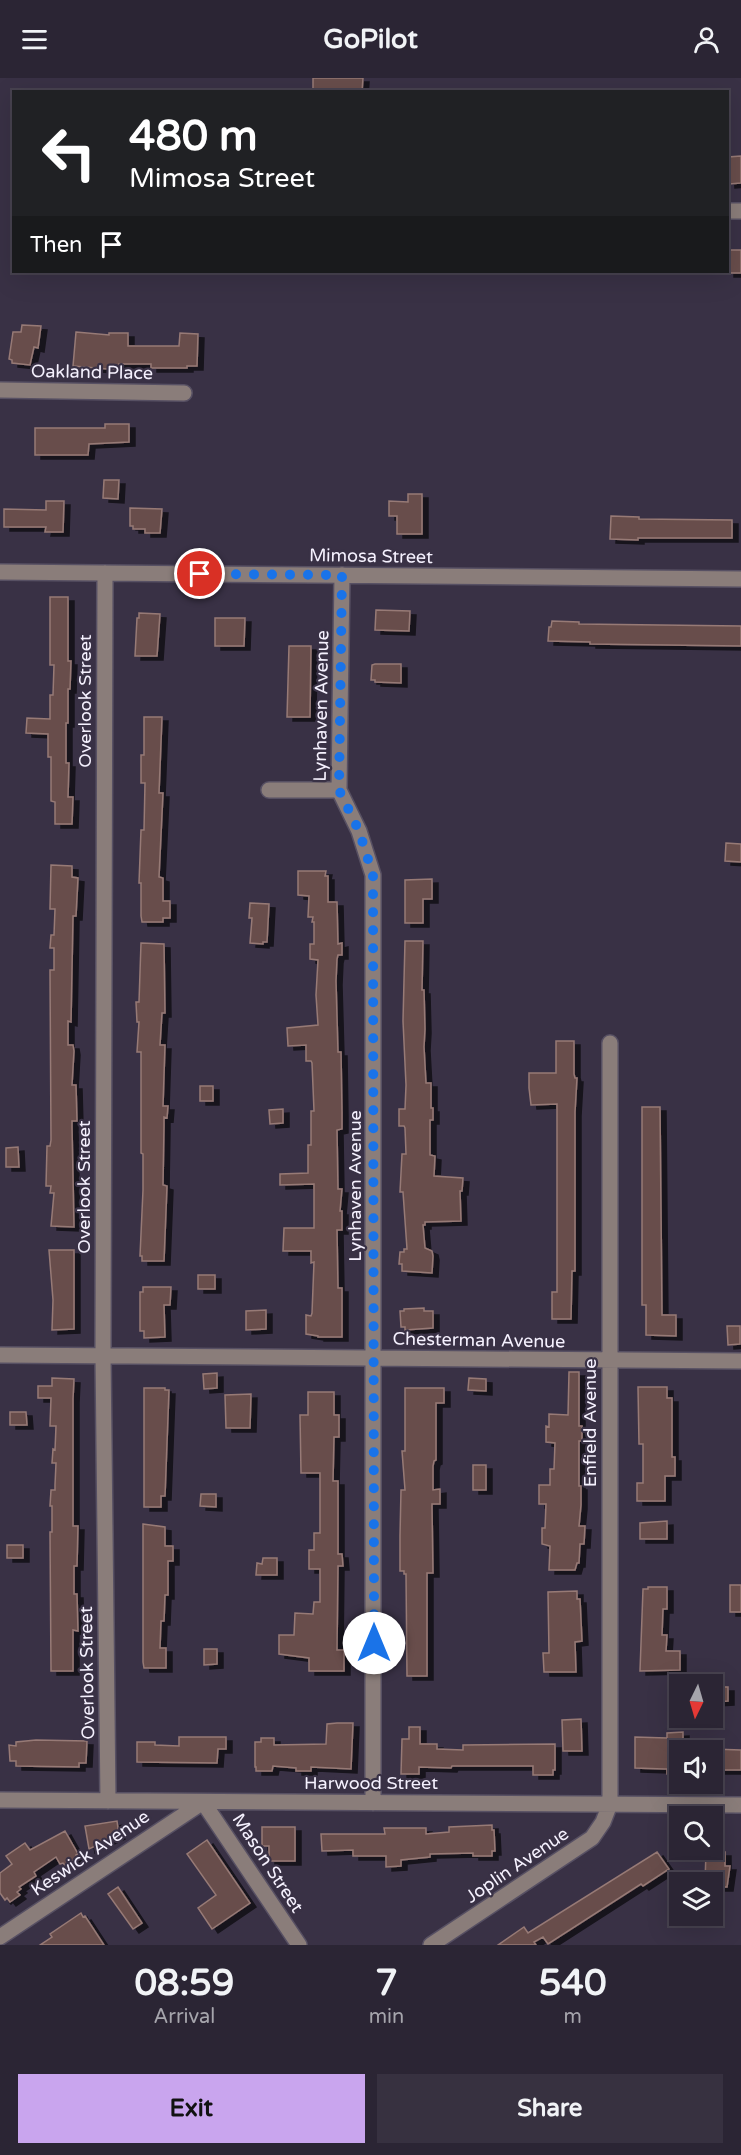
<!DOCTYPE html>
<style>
:root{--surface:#2b2534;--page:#373140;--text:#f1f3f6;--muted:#a6a5ac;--line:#47424f;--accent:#c9a5ee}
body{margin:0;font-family:"Varela Round",sans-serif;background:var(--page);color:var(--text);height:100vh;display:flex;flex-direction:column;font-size:22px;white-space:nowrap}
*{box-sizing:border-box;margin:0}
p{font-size:20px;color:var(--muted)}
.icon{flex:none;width:33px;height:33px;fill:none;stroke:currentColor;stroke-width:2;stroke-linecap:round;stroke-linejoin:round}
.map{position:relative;height:1867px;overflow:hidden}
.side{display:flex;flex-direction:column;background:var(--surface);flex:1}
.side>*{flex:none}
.top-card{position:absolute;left:12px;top:12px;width:717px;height:183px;border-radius:0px;box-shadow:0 6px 24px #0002,0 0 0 2px var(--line);background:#202124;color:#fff;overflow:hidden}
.needle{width:39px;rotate:185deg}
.tools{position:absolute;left:669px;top:1596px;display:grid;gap:12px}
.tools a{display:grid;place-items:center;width:54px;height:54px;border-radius:0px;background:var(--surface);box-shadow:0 6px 24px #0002,0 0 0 2px var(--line);font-size:30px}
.pin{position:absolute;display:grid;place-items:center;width:51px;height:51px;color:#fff;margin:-26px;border:3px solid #fff;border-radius:50%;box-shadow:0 2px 6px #0007}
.me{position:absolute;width:66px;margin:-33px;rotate:0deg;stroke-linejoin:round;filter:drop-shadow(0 0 4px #0008)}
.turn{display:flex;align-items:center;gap:21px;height:126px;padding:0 18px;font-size:27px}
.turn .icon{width:78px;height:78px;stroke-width:2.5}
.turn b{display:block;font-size:42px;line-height:51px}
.then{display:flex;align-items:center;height:57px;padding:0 18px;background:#0003;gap:12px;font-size:22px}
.eta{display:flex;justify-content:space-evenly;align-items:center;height:102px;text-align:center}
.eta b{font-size:36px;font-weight:800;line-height:42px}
.button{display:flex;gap:12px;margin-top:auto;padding:12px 18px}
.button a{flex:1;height:69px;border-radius:0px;background:var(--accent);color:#111;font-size:24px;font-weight:800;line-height:69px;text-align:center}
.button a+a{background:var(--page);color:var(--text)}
header{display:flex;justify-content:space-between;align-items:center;height:78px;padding:0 18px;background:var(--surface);font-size:27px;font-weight:800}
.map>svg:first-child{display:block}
.building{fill:#684e4b;stroke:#977a76;stroke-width:1.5;filter:url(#shadow)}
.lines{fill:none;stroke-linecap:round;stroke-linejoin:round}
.minor-casing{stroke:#575063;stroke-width:18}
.minor{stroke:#8a7d7a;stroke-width:15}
.route{stroke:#1a73e8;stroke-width:10;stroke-dasharray:0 18}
.labels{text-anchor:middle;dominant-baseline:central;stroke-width:4.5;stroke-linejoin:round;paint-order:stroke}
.street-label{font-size:18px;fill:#f5f1fe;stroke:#393145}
</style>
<header><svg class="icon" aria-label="menu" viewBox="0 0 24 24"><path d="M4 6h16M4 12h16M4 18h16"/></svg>GoPilot<svg class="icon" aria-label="person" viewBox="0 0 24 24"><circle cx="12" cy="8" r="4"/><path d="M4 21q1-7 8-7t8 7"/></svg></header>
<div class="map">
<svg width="741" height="1867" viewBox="0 0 741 1867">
<defs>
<filter id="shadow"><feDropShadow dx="6" dy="4" stdDeviation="0" flood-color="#0009"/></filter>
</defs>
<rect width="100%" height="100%" fill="#393145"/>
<path class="building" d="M313 0H363L362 14H313Z
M741 78V105L729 106 728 79Z
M728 172H741V195H728Z
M22 247 41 248 38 270 34 269 30 287 12 285V282L9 281 13 254H21Z
M76 254 109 257V255H128V268H179L180 255 198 256 197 288H187V290H151V286H119V292L73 288Z
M105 346H129V364L89 366 88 377H35V350H105Z
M104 402H119L118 421 103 420Z
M408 416H422V456H397V438H389V423L408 424Z
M46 423H64L63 454H45L46 449H4V431L46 432Z
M130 430 162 431 160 455H145V451H133V448H130Z
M611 438 639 439V441L732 442V460H638V462L610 461Z
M50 519H68V583H71L70 611H68V645H66V685H69L68 719H73L72 746H55V724L51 723V679H48V656L26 655 27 640 50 641V617H53L54 587H50Z
M376 532 410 533 409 553 375 552Z
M139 535 160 536 157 578H135L137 540H139Z
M215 540H245L244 568H215Z
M552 543 579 544V546L741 548V568L590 566V564L548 563 549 549H551Z
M289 568H311L310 639H287Z
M375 586H401V605L375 604V602H371L372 587Z
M144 639H162L159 715H163L159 799 163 800V823H170V840H163V844H142L141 838V805H139L141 752H144L145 705H141V677H144Z
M726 765 741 766V784L725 783Z
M51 787 72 788V799L78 800 76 838H73L71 944 68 943V967H73L74 973 72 1007H76L77 1043H72V1049L74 1149 51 1148 54 1115H50L51 1108H46L47 1068H50L51 1062 50 892H54V870H50L51 857H54L55 831H50Z
M298 793H326L325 798H328V824H337L338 866 342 865V877H338L337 881 336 903 338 974H341L342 1034V1051L337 1052 338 1111H342L340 1133H342V1152H337L338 1210H342V1259H318V1258L306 1256V1237L311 1238 312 1235 314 1184 311 1185V1173H283L284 1150H314V1106L280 1107V1096L308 1095V1067H311V1033H314L312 985 311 983H306V967L288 968 287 950 318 947 316 917 318 882 310 881V866H314V844H312L313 839H308L309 818 298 817Z
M432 801V821H423V845H405V802Z
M250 825 269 826 267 864H263V866L250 865 252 840H249Z
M405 863H423L422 912H424L425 951 424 969 426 1005H431V1030H433V1042H430V1077L435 1078 434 1098 463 1100 462 1113H460L461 1143 425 1144V1147H423L425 1170 432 1173 433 1178 432 1195 402 1193V1186H399L400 1174H404V1171H407L403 1114H400L402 1076H406L405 1050 404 1048H399V1031H405L406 1007 403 943Z
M141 865 164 866 165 935H162L160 967H165L163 1028H168L167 1040 164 1039V1048L163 1107 167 1108 164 1183H142V1178H140L143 1112V1076L141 1075V974H137L139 944H137L136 924H139Z
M556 963H574V996L575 1000H577L575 1034V1193H572L571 1241H552V1214H557V1026L531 1027 529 1010V995H556Z
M200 1008H213V1023H200Z
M642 1029H660L662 1237H676V1258L646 1257V1227H642Z
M283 1031V1045L270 1046 269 1032Z
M18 1069 19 1089H6V1070Z
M49 1172H74V1251L52 1252 53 1222Z
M198 1197H215V1211H198Z
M143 1209H171L170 1227H164L165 1259 144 1260V1253H140V1214H143Z
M424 1230V1233H433V1250L405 1252V1249H401L400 1233H404V1231Z
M266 1232V1251L246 1252V1233Z
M727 1248H740V1266L728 1267Z
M569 1294H579V1348H582V1363H579V1408H581V1427L579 1448H585L584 1466H580L579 1485H577L575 1492H549L550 1468 542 1466V1450H545L546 1426H539V1407H550V1391H554L555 1365 546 1364V1348L549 1349V1336L568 1337Z
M217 1295V1310L204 1311 203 1296Z
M52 1300 74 1301 73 1321V1448H78L77 1488H74V1516H77L78 1553 73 1552V1593H51L50 1454H52V1428H50L51 1412H55V1407L56 1385H52L53 1371 55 1372 56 1348H50L51 1320H38V1308H52Z
M469 1300 486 1301V1313L468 1312Z
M638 1309H667V1320H672V1379H675V1398H665V1423H637V1405H643V1366H639Z
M144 1310H165V1312H169L165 1418H161V1429H144Z
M405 1310H444V1325H436V1382L434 1383 433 1388V1412L440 1411V1426H432V1429L433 1495H427V1598H407L406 1496H404V1493H400V1458L401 1412H405L402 1373H405Z
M308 1314H334V1337H339V1359H334L333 1403H338V1476H342L343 1488H338L337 1572H344V1593H309V1580L279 1576V1557H294L295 1535 313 1536 314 1524H320V1491H309V1472H314V1455H320V1395H301L300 1337H308Z
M251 1316 250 1350H226L225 1317Z
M10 1334H26L27 1347H10Z
M473 1387H486V1412H473Z
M201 1416H216V1429L200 1428Z
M667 1443V1461H640V1445Z
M143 1446 165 1449V1468H173V1483H168V1517H165L164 1543H161L160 1570H166V1590H144L143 1584Z
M7 1467H23V1480H7Z
M263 1480H277V1497H256L257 1485 262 1486Z
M730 1507H741V1534H730Z
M648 1509H667V1531H663L662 1557H667L666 1573H680V1592L640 1593 643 1511H648Z
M577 1513V1521H580L582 1563 575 1564 576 1594H544L543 1575H549L548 1514Z
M204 1571H217V1586L204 1587Z
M712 1609H728V1623L712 1624Z
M581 1641 582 1673H563L562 1642Z
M337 1645H353L351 1691 311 1689V1693H296V1690L273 1688 272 1693H256V1689H255V1664H261V1660H274V1667L326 1666 327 1646Z
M409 1649H420V1666H437V1671L463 1672V1667L555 1666V1692H553V1697H533V1688H452L451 1690 419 1689V1696H401L402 1661H409Z
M683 1654V1661H685V1672H680V1695L667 1696V1691H664L635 1690V1659L667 1660V1655Z
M179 1659H226V1671H218L217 1685 137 1684V1664H155V1667L179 1668Z
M36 1662 87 1663 86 1685H79V1689L16 1688V1683H10L9 1667 16 1668V1664Z
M712 1671 741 1672V1692H712Z
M117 1743 119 1757 89 1771 85 1748Z
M492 1747V1752H494L495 1773H492V1778H473V1775L430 1776V1779L401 1782V1788L386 1789V1778H353V1772L322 1773 321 1756H385L384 1750H426V1756L449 1754V1749Z
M262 1749H295V1783H269V1768H262Z
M65 1753 78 1776 76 1777 78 1780 65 1787 63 1785 60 1786 56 1779 34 1794 36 1798 19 1809 21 1811 17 1814 20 1817 10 1824 7 1820 5 1822 0 1815V1795L12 1786 6 1778 25 1765 30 1772Z
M207 1762 250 1825 212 1851 198 1830 216 1817 187 1776Z
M657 1774 669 1791 643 1808 641 1806 548 1866 543 1859 534 1864 536 1867H498L524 1849 528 1855Z
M706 1774H725V1788H730L727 1809H712V1804H705Z
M118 1809 142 1845 133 1851 108 1816Z
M81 1835 83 1839 85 1838 104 1867H40L52 1859 50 1856Z"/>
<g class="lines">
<g class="minor-casing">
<path id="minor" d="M728 133H741
M0 312 184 315
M0 494 741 501
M105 495 103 1277 108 1723
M342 497 339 712 359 753 373 797V1725
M269 712H339
M0 1277 741 1283
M0 1722 741 1727
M0 1859 203 1724 299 1867
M431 1867 592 1760 603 1744 610 1726V965"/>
</g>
<use href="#minor" class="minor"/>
</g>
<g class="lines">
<path class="route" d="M200 496 342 497 339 712 359 753 373 797 374 1565"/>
</g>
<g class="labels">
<g class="street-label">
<text transform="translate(92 294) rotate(1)">Oakland Place</text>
<text transform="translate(371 478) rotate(1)">Mimosa Street</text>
<text transform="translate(85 623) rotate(-90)">Overlook Street</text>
<text transform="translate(321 628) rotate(-89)">Lynhaven Avenue</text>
<text transform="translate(355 1108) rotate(-90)">Lynhaven Avenue</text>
<text transform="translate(84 1109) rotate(-90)">Overlook Street</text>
<text transform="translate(479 1262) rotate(1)">Chesterman Avenue</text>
<text transform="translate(590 1345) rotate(-90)">Enfield Avenue</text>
<text transform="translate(87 1595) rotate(-91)">Overlook Street</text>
<text x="371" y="1705">Harwood Street</text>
<text transform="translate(90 1775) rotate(-34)">Keswick Avenue</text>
<text transform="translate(268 1785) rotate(57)">Mason Street</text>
<text transform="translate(517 1787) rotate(-34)">Joplin Avenue</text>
</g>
</g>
</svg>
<div class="tools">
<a><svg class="needle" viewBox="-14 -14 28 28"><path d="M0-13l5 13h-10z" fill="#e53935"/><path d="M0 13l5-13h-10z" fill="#a6a5ac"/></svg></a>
<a><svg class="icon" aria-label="sound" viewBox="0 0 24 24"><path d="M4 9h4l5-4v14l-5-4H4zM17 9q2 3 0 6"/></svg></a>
<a><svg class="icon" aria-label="search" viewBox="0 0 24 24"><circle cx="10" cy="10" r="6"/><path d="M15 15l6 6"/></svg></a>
<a><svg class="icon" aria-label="layers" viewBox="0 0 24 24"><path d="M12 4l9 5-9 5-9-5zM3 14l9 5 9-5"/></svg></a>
</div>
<div class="pin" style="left:200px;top:496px;background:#d93025"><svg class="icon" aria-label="arrive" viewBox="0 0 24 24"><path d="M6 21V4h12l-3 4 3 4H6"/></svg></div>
<svg class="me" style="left:374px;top:1565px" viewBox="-20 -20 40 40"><circle r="19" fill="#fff"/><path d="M0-13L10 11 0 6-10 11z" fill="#1a73e8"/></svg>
<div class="top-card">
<div class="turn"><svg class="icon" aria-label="left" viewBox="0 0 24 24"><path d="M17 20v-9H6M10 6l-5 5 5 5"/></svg><div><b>480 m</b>Mimosa Street</div></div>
<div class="then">Then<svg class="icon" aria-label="arrive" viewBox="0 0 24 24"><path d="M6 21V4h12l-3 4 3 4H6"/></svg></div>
</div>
</div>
<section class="side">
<div class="eta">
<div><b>08:59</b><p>Arrival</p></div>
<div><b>7</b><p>min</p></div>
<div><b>540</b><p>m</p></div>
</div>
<div class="button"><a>Exit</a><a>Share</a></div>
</section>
